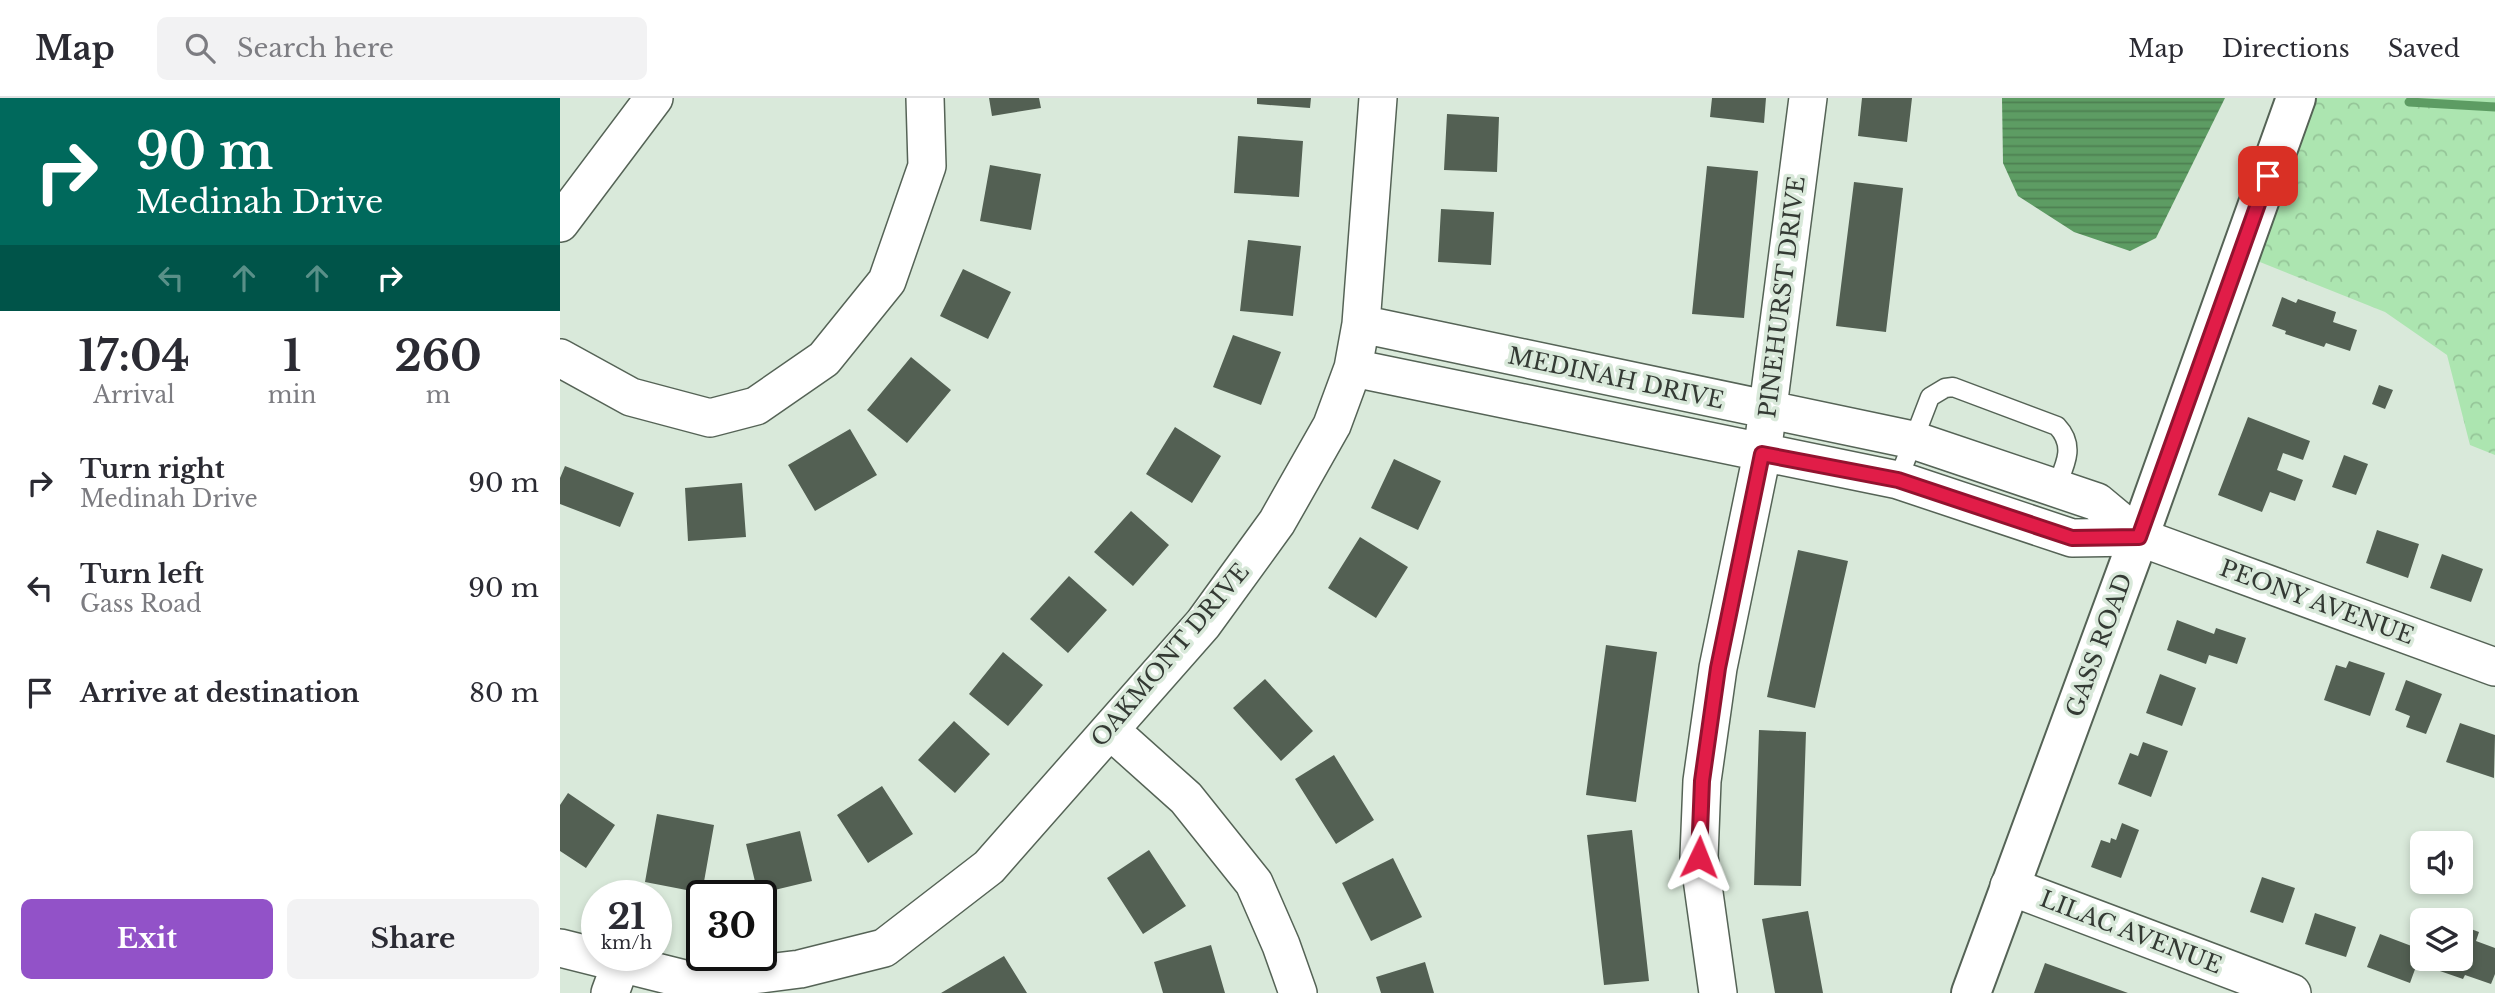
<!DOCTYPE html>
<style>
:root{--surface:#fff;--page:#f2f2f3;--text:#2b2b33;--muted:#7c7c81;--line:#e1e1e2;--accent:#9252c8}
body{margin:0;font-family:"Libre Baskerville",serif;background:var(--page);color:var(--text);height:100vh;display:flex;flex-direction:column;font-size:26px;white-space:nowrap}
*{box-sizing:border-box;margin:0}
p{font-size:23px;color:var(--muted)}
.icon{flex:none;width:38px;height:38px;fill:none;stroke:currentColor;stroke-width:2;stroke-linecap:round;stroke-linejoin:round}
.map{position:relative;flex:1;overflow:hidden}
.side{display:flex;flex-direction:column;background:var(--surface);width:560px}
.side>*{flex:none}
.guide{background:#00695c;color:#fff;overflow:hidden}
.fabs{position:absolute;left:1850px;top:733px;display:grid;gap:14px}
.fabs a{display:grid;place-items:center;width:63px;height:63px;border-radius:10px;background:var(--surface);box-shadow:0 4px 10px #0003;font-size:35px}
.speed{position:absolute;left:21px;top:782px;display:flex;gap:14px;font-size:35px;font-weight:700;text-align:center}
.speed>*{display:grid;place-content:center;width:91px;height:91px;border-radius:50%;background:var(--surface);box-shadow:0 4px 10px #0003;line-height:1}
.speed small{font-size:18px;font-weight:400}
.speed .limit{border:4px solid #111;border-radius:10px;background:#fff;color:#111}
.pin{position:absolute;display:grid;place-items:center;width:60px;height:60px;color:#fff;margin:-30px;border-radius:14px;box-shadow:0 4px 10px #0006}
.me{position:absolute;width:77px;margin:-38px;rotate:2deg;stroke-linejoin:round;filter:drop-shadow(0 0 5px #0008)}
.turn{display:flex;align-items:center;gap:24px;height:147px;padding:0 21px;font-size:32px}
.turn .icon{width:91px;height:91px;stroke-width:2.5}
.turn b{display:block;font-size:49px;line-height:60px}
.lanes{display:flex;align-items:center;height:66px;padding:0 21px;background:#0003;justify-content:center;gap:35px;direction:ltr}
.lanes .off{opacity:.35}
.eta{display:flex;justify-content:space-evenly;align-items:center;height:119px;text-align:center}
.eta b{font-size:42px;font-weight:800;line-height:49px}
.primary-button{display:flex;gap:14px;margin-top:auto;padding:14px 21px}
.primary-button a{flex:1;height:80px;border-radius:10px;background:var(--accent);color:#fff;font-size:28px;font-weight:800;line-height:80px;text-align:center}
.primary-button a+a{background:var(--page);color:var(--text)}
ul{padding:0;list-style:none}
li{display:flex;align-items:center;gap:21px;height:105px;padding:0 21px}
li div{flex:1}
li b{display:block;font-size:26px}
li em{font-style:normal}
header{display:flex;align-items:center;gap:42px;box-sizing:border-box;height:98px;padding:0 35px;background:var(--surface);border-bottom:2px solid var(--line)}
header strong{font-size:33px}
nav{display:flex;gap:38px;margin-inline-start:auto;font-size:24px}
.search{width:490px;height:63px;background:var(--page);display:flex;align-items:center;gap:18px;box-sizing:border-box;padding:0 24px;border-radius:10px;color:var(--muted);font-size:26px}
main{display:flex;flex:1;min-height:0}
.map>svg:first-child{display:block}
.forest{fill:url(#forest-crowns)}
.water{fill:url(#water-rules)}
.lines{fill:none;stroke-linecap:round;stroke-linejoin:round}
.stream{stroke:#5d9c63;stroke-width:9}
.building{fill:#536053}
.service-casing{stroke:#556356;stroke-width:21}
.minor-casing{stroke:#556356;stroke-width:40}
.tertiary-casing{stroke:#556356;stroke-width:42}
.service{stroke:#fff;stroke-width:18}
.minor{stroke:#fff;stroke-width:37}
.tertiary{stroke:#fff;stroke-width:38}
.route-casing{stroke:#92132f;stroke-width:18}
.route{stroke:#e11d48;stroke-width:12}
.labels{text-anchor:middle;dominant-baseline:central;stroke-width:7;stroke-linejoin:round;paint-order:stroke}
.street-label{font-size:23px;fill:#343a34;stroke:#d9e9da}
</style>
<header>
<strong>Map</strong>
<div class="search"><svg class="icon" aria-label="search" viewBox="0 0 24 24"><circle cx="10" cy="10" r="6"/><path d="M15 15l6 6"/></svg>Search here</div>
<nav><a>Map</a><a>Directions</a><a>Saved</a></nav>
</header>
<main>
<section class="side">
<div class="guide">
<div class="turn"><svg class="icon" aria-label="right" viewBox="0 0 24 24"><path d="M7 20v-9h11M14 6l5 5-5 5"/></svg><div><b>90 m</b>Medinah Drive</div></div>
<div class="lanes"><svg class="icon off" aria-label="left" viewBox="0 0 24 24"><path d="M17 20v-9H6M10 6l-5 5 5 5"/></svg><svg class="icon off" aria-label="ahead" viewBox="0 0 24 24"><path d="M12 20V5M6 11l6-6 6 6"/></svg><svg class="icon off" aria-label="ahead" viewBox="0 0 24 24"><path d="M12 20V5M6 11l6-6 6 6"/></svg><svg class="icon" aria-label="right" viewBox="0 0 24 24"><path d="M7 20v-9h11M14 6l5 5-5 5"/></svg></div>
</div>
<div class="eta">
<div><b>17:04</b><p>Arrival</p></div>
<div><b>1</b><p>min</p></div>
<div><b>260</b><p>m</p></div>
</div>
<ul>
<li><svg class="icon" aria-label="right" viewBox="0 0 24 24"><path d="M7 20v-9h11M14 6l5 5-5 5"/></svg><div><b>Turn right</b><p>Medinah Drive</p></div><em>90 m</em></li>
<li><svg class="icon" aria-label="left" viewBox="0 0 24 24"><path d="M17 20v-9H6M10 6l-5 5 5 5"/></svg><div><b>Turn left</b><p>Gass Road</p></div><em>90 m</em></li>
<li><svg class="icon" aria-label="arrive" viewBox="0 0 24 24"><path d="M6 21V4h12l-3 4 3 4H6"/></svg><div><b>Arrive at destination</b></div><em>80 m</em></li>
</ul>
<div class="primary-button"><a>Exit</a><a>Share</a></div>
</section>
<div class="map">
<svg width="1935" height="895" viewBox="0 0 1935 895">
<defs>
<pattern id="forest-crowns" width="20" height="18" patternUnits="userSpaceOnUse" patternTransform="scale(1.75)"><rect width="20" height="18" fill="#ace5b0"/><path d="M2 6a3 3 0 1 1 6 0M12 15a3 3 0 1 1 6 0" fill="none" stroke="#95c598"/></pattern>
<pattern id="water-rules" width="6" height="5" patternUnits="userSpaceOnUse" patternTransform="scale(1.75)"><rect width="6" height="5" fill="#5d9c63"/><path d="M0 2.5h6" fill="none" stroke="#4e8052"/></pattern>
</defs>
<rect width="100%" height="100%" fill="#d9e9da"/>
<path class="forest" d="M1736 0H1935V357L1910 347 1887 257 1825 214 1680 156Z"/>
<path class="water" d="M1442 0H1665L1596 140 1570 153 1514 134 1458 98 1443 65Z"/>
<g class="lines">
<path class="stream" d="M1849 4 1935 9"/>
</g>
<path class="building" d="M429 0H479L481 10 432 18Z
M697 0H751L750 10 697 6Z
M1152 0H1206L1204 25 1150 19Z
M1302 0H1352L1347 44 1298 38Z
M887 16 939 19 937 74 884 72Z
M678 38 743 43 739 99 674 95Z
M430 67 481 76 471 132 420 123Z
M1147 68 1198 73 1184 220 1132 216Z
M1294 84 1343 90 1326 234 1276 228Z
M881 111 934 114 931 167 878 164Z
M688 142 741 148 733 218 680 213Z
M403 171 451 194 428 241 380 218Z
M1722 199 1736 205 1738 201 1776 214 1773 224 1797 232 1790 253 1766 245 1764 249 1725 236 1726 233 1712 228Z
M673 237 721 254 701 307 653 289Z
M351 259 391 292 347 345 307 312Z
M1819 287 1833 292 1825 311 1812 306Z
M1688 319 1750 343 1743 362 1723 355 1717 372 1743 382 1735 403 1710 394 1702 414 1658 397Z
M615 329 661 358 632 405 586 376Z
M290 331 317 377 255 413 228 367Z
M1784 357 1808 366 1796 397 1772 389Z
M834 361 881 383 858 432 811 410Z
M5 368 74 395 60 429 0 406V380Z
M182 385 186 439 128 443 125 390Z
M571 413 609 447 573 488 534 454Z
M1817 432 1859 446 1848 480 1806 465Z
M800 439 848 469 816 520 768 490Z
M1238 452 1288 463 1255 610 1207 599Z
M1882 456 1923 471 1911 504 1870 490Z
M509 478 547 512 508 555 470 521Z
M1617 522 1654 536 1656 530 1686 540 1677 566 1649 557 1646 566 1607 552Z
M1046 547 1097 554 1076 704 1026 697Z
M443 554 483 587 448 628 409 596Z
M1789 563 1825 575 1810 618 1764 602 1776 567 1786 570Z
M1600 576 1636 590 1622 628 1586 615Z
M705 581 753 633 721 663 673 610Z
M1846 582 1882 596 1866 636 1846 629 1850 618 1835 612Z
M394 623 430 656 395 695 358 662Z
M1900 625 1935 637 1934 680 1886 664Z
M1199 632 1246 634 1241 788 1194 787Z
M1583 644 1608 653 1591 699 1558 686 1570 655 1578 658Z
M774 657 814 722 776 746 735 681Z
M322 688 353 736 308 765 277 717Z
M8 695 55 727 26 770 0 753V707Z
M97 716 154 727 142 795 85 784Z
M1562 725 1579 732 1561 780 1531 769 1541 742 1550 745 1551 740 1556 742Z
M1072 732 1089 883 1044 887 1027 737Z
M240 733 252 783 198 796 186 746Z
M589 752 626 808 583 836 547 780Z
M833 760 862 819 811 843 782 785Z
M1702 779 1735 790 1723 825 1690 814Z
M1248 813 1263 895H1215L1202 821Z
M1755 815 1796 829 1786 859 1745 846Z
M1900 827 1919 834 1916 843 1935 850V876L1931 886 1905 877 1903 881 1877 872 1881 861H1900Z
M1820 836 1862 852 1850 885 1807 869Z
M651 847 665 895H603L594 864Z
M444 858 467 895H381Z
M865 864 874 895H821L816 879Z
M1485 865 1568 895H1474Z"/>
<g class="lines">
<g class="service-casing">
<path id="service" d="M1338 382 1370 299 1385 290 1393 289 1497 328C1516 348 1505 367 1496 389"/>
</g>
<g class="minor-casing">
<path id="minor" d="M0 125 94 0
M801 226 1353 342 1537 404 1579 439 1935 569
M0 260 71 299 150 320 196 308 264 261 327 183 367 68 365 0
M793 270 1338 382 1512 440 1579 439
M550 632 626 700 694 785 721 847 738 895
M1449 788 1732 895
M0 850 136 884 240 871 324 850 429 769 643 526 717 424 772 327 793 270 801 226 818 0
M50 895 61 865
M1158 895 1139 759 1142 683 1158 570 1202 356 1248 0"/>
</g>
<g class="tertiary-casing">
<path id="tertiary" d="M1411 895 1579 439 1736 0"/>
</g>
<use href="#service" class="service"/>
<use href="#minor" class="minor"/>
<use href="#tertiary" class="tertiary"/>
</g>
<g class="lines">
<g class="route-casing">
<path id="route" d="M1139 759 1142 683 1158 570 1202 356 1338 382 1512 440 1579 439 1708 78"/>
</g>
<use href="#route" class="route"/>
</g>
<g class="labels">
<g class="street-label">
<text transform="translate(1222 199) rotate(-83)">PINEHURST DRIVE</text>
<text transform="translate(1056 280) rotate(12)">MEDINAH DRIVE</text>
<text transform="translate(1757 504) rotate(20)">PEONY AVENUE</text>
<text transform="translate(1539 547) rotate(-70)">GASS ROAD</text>
<text transform="translate(610 557) rotate(-50)">OAKMONT DRIVE</text>
<text transform="translate(1571 834) rotate(21)">LILAC AVENUE</text>
</g>
</g>
</svg>
<div class="fabs">
<a><svg class="icon" aria-label="sound" viewBox="0 0 24 24"><path d="M4 9h4l5-4v14l-5-4H4zM17 9q2 3 0 6"/></svg></a>
<a><svg class="icon" aria-label="layers" viewBox="0 0 24 24"><path d="M12 4l9 5-9 5-9-5zM3 14l9 5 9-5"/></svg></a>
</div>
<div class="speed"><div>21<small>km/h</small></div><div class="limit">30</div></div>
<div class="pin" style="left:1708px;top:78px;background:#d93025"><svg class="icon" aria-label="arrive" viewBox="0 0 24 24"><path d="M6 21V4h12l-3 4 3 4H6"/></svg></div>
<svg class="me" style="left:1139px;top:759px" viewBox="-20 -20 40 40"><path d="M0-17L14 15 0 8-14 15z" fill="#e11d48" stroke="#fff" stroke-width="4"/></svg>
</div>
</main>
